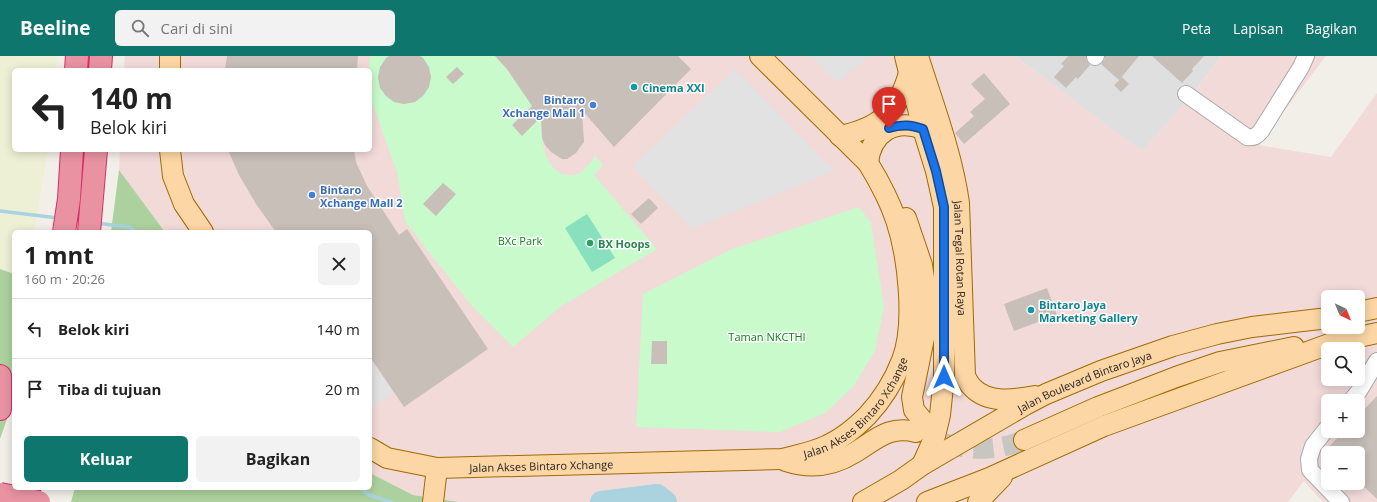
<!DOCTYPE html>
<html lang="id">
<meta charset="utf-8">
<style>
:root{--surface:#fff;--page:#f2f2f2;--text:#222;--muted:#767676;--line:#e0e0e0;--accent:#0f766e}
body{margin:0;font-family:"Open Sans",sans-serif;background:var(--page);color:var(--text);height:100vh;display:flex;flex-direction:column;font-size:15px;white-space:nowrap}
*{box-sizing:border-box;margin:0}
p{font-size:13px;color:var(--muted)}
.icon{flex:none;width:22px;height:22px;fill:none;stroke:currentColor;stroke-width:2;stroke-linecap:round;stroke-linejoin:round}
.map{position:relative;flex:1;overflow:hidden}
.panel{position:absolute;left:12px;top:174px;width:360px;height:260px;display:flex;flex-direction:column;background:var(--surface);border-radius:6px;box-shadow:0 2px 10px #0003}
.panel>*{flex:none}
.guide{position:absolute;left:12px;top:12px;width:360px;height:84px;border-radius:6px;box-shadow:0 2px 10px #0003;background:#fff;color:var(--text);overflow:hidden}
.needle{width:26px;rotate:136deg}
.fabs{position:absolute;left:1321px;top:234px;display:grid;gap:8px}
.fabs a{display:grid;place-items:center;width:44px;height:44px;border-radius:6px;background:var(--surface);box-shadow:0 2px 10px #0003;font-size:20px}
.pin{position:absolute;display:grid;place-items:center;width:34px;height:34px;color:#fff;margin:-41px -17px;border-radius:50% 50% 50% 0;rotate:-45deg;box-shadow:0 0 4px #0007}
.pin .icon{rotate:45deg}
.me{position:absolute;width:44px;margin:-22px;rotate:0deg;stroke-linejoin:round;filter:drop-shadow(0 0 3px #0008)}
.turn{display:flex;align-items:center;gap:14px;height:84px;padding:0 12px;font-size:18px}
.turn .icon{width:52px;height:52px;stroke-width:2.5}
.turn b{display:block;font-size:28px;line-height:34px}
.round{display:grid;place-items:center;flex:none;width:42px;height:42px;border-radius:6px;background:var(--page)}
.overview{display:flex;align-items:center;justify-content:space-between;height:68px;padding:0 12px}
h1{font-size:24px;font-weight:700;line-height:30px}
.primary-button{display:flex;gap:8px;margin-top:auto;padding:8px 12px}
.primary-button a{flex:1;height:46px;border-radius:6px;background:var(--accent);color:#fff;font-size:16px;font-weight:700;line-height:46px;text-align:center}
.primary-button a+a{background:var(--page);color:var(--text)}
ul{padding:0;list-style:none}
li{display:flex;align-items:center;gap:12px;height:60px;padding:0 12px;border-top:1px solid var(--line)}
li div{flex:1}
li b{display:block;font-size:15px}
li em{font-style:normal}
header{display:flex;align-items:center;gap:24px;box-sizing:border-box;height:56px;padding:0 20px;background:var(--accent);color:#fff}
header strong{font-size:19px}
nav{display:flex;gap:22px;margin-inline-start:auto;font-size:14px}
.search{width:280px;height:36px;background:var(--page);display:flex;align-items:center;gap:10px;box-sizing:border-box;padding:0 14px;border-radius:6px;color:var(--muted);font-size:15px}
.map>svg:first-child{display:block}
.residential{fill:#e0dfdf}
.commercial{fill:#f2dad9;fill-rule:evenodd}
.farmland{fill:#eef0d5}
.forest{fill:#add19e}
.park{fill:#c8facc}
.pitch{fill:#88e0be}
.parking{fill:#e2e2e2}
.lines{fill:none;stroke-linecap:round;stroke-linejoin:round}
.stream{stroke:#aad3df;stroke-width:3.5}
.river{stroke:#aad3df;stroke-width:22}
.building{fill:#c7bfb8}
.major-tunnel{stroke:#c8c6c1;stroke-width:20;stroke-dasharray:20 10;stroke-linecap:butt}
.minor-casing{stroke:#a9a9a9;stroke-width:18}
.major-casing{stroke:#a06b00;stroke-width:22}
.highway-casing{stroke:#dc2a67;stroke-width:24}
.minor{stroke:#fff;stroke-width:16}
.major{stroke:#fcd6a4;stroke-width:20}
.highway{stroke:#e892a2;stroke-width:22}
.highway-bridge-casing{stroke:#dc2a67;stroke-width:24;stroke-linecap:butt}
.highway-bridge{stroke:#e892a2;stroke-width:22}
.route-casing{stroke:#114b97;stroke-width:10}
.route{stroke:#1a73e8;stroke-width:7}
.culture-dot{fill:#0f9aa8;stroke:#fff;stroke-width:1.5}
.shop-dot{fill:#3f7fe0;stroke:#fff;stroke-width:1.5}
.leisure-dot{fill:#2e9e5b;stroke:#fff;stroke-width:1.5}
.labels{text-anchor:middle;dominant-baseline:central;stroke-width:3;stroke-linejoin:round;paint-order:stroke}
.culture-label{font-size:11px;font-weight:bold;fill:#0d838f;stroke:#fff;text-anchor:start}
.shop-label{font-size:11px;font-weight:bold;fill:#366cbe;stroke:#fff;text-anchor:end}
.park-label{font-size:11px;fill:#0c8416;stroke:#fff}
.leisure-label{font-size:11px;font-weight:bold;fill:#27864d;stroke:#fff;text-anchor:start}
.street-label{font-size:11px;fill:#222;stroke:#fff}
</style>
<header>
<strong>Beeline</strong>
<div class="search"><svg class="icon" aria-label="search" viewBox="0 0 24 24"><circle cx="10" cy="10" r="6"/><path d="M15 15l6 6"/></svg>Cari di sini</div>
<nav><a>Peta</a><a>Lapisan</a><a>Bagikan</a></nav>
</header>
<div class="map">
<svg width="1377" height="446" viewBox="0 0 1377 446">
<rect width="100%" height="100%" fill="#f2efe9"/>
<path class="residential" d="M1015 0H1221L1193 38 1142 96Z"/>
<path class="commercial" d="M125 0H1015L1142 95 1193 38 1221 0H1326L1258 89 1331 101 1377 37V446H1323L1304 425 1288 446H459L413 439 370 417V176H165L119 114 120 94H370V14H124ZM1328 241H1358V271H1328ZM1328 293H1358V323H1328ZM1328 345H1358V375H1328ZM1328 397H1358V427H1328Z"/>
<path class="farmland" d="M0 0H57L56 14H14V94H48L34 176H14V218L0 213Z"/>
<path class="forest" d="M119 114 165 176H111Z
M0 213 14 218V343L0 383Z
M370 417 413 439 459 446H71L75 432H370Z"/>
<path class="park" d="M370 0H495C511 18 529 40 540 62 542 68 541 75 542 81 544 97 549 115 567 119 580 122 588 110 595 100L603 109 594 119 657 193 560 251 513 291 472 250 431 199 405 165 397 116 370 41V14H369Z
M859 151 871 167 884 251 875 295 853 331 825 357 780 376 636 371 643 238 732 193Z"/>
<path class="pitch" d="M587 158 615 202 592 216 565 172Z"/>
<path class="parking" d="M811 0H869L837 27Z
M735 13 834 115 692 173 632 110Z
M370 301 394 337 370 353Z"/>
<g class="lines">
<path class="stream" d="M0 155 58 162
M96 167 129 171 137 176
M360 432 369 439 391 446"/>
<path class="river" d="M601 446 657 439 666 446"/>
</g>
<path class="building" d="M227 0H358L357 14H225Z
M389 0H420L423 2 429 11 431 21 429 31 423 40 415 46 404 48 394 46 386 40 380 32 378 21 380 11 386 2Z
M495 0H678L691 13 614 91 582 54 584 86 576 97 567 103H562L551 96 545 89 542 82 541 61 522 80 512 69 532 50 507 13Z
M1068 0H1086V4L1090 9 1078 23 1076 21 1066 32 1054 21 1064 10 1061 8Z
M1105 0H1139L1120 23 1122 21 1129 28 1121 36 1114 29 1119 24 1101 8 1105 3Z
M1152 0H1204L1192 13 1193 15 1182 27Z
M457 11 464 18 453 28 446 21Z
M984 17 1010 48 964 88 955 77 974 60 970 56 985 43 971 28Z
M228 94H354L356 106 367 130 399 179 407 173 488 293 404 351 370 301V176H276L256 148 239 119Z
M443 127 456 138 436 160 423 148Z
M649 142 658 152 641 168 631 158Z
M1047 232 1057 259 1014 275 1004 248Z
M652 285H667V308H651Z
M1377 340V443L1358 425V397H1323L1344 375H1358V360Z"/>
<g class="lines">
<path class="major-tunnel" d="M944 387C970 395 999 395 1024 384"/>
<g class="minor-casing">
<path id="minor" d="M1095 1 1096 0
M1186 38 1247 81C1254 82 1257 80 1261 75L1301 11 1306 0
M1351 345 1359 335 1377 305
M1328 371 1313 390 1309 403 1310 414 1341 446"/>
</g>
<g class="major-casing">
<g id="major">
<path d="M905 0 923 73 936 115 944 151V321L940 359 935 380 922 409"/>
<path id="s1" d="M918 0C933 48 952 97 959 147L965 320C967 324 969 328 972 331 988 348 1014 344 1035 340"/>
<path d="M170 14V0"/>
<path d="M840 80C879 72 898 56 909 17H910"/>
<path d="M170 94 173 120 184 148 203 176"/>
<path d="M868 107C871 77 894 62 923 73"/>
<path d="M906 162 922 209 925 229 927 251 924 282 912 341 914 354 925 367"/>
<path d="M1358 256 1377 252"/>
<path d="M1024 384 1098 351 1176 321 1220 306 1294 291"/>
<path id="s2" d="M370 392 387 402 437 412 782 403C798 399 814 396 828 389 843 382 856 371 867 360 882 344 894 325 902 304 916 268 908 200 896 164 889 143 879 125 868 107L760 0"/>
<path d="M786 405C810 413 833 410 854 397 876 384 888 369 916 376"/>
<path d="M433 446 437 412"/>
<path id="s3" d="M863 446 901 424 922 409 1025 349 1046 338 1101 315 1173 290 1217 278 1252 271 1328 262"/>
<path d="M927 446 989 422 1104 370 1332 287 1377 277"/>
<path d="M978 446 1002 421"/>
</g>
</g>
<g class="highway-casing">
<path id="highway" d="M76 14 77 0
M100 14 101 0
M64 176 69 143 72 94
M89 176 96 94
M0 320V353"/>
</g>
<use href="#minor" class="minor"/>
<use href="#major" class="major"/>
<use href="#highway" class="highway"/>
<g class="highway-bridge-casing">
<path id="highway-bridge" d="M0 438 39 446"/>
</g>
<use href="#highway-bridge" class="highway-bridge"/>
</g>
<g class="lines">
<g class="route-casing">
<path id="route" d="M889 72C902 68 911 69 923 73L936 115 944 151V321"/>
</g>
<use href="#route" class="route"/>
</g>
<g class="culture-dot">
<circle cx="634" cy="31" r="4"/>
<circle cx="1031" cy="254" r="4"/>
</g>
<g class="shop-dot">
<circle cx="593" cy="49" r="4"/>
<circle cx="312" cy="139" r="4"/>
</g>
<circle class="leisure-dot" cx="590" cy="187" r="4"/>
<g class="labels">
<g class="culture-label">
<text x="642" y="31">Cinema XXI</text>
<text x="1039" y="248">Bintaro Jaya<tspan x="1039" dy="13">Marketing Gallery</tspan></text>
</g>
<g class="shop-label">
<text x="585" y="43">Bintaro<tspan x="585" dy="13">Xchange Mall 1</tspan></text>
<text x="320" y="133" text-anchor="start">Bintaro<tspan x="320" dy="13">Xchange Mall 2</tspan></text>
</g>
<g class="park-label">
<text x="520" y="184">BXc Park</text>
<text x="767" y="280">Taman NKCTHI</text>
</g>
<g class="leisure-label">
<text x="598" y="187">BX Hoops</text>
</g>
<g class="street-label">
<text stroke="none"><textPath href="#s1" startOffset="208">Jalan Tegal Rotan Raya</textPath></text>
<text stroke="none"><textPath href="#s3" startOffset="253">Jalan Boulevard Bintaro Jaya</textPath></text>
<text stroke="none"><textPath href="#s2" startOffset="510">Jalan Akses Bintaro Xchange</textPath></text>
<text stroke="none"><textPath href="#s2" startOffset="175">Jalan Akses Bintaro Xchange</textPath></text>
</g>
</g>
</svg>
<div class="fabs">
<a><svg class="needle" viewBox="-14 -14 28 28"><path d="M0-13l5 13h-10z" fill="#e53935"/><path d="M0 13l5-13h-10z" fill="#767676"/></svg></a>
<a><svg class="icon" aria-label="search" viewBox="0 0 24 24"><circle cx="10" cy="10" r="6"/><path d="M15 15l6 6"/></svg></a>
<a>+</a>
<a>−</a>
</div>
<div class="pin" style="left:889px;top:72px;background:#d93025"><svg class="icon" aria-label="arrive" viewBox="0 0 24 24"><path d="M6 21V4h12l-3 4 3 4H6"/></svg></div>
<svg class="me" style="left:944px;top:321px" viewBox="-20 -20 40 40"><path d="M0-17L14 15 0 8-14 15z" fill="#1a73e8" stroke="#fff" stroke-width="4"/></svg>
<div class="guide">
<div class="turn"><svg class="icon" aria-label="left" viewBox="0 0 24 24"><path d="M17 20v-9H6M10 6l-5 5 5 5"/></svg><div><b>140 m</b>Belok kiri</div></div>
</div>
<section class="panel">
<div class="overview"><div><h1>1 mnt</h1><p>160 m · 20:26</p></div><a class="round"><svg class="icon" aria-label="close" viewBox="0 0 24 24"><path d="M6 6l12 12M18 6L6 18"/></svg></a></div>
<ul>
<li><svg class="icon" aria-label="left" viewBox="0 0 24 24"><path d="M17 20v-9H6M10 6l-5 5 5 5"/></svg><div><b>Belok kiri</b></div><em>140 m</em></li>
<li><svg class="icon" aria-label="arrive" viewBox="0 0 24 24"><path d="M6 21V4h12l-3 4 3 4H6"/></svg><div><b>Tiba di tujuan</b></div><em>20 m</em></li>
</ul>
<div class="primary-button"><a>Keluar</a><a>Bagikan</a></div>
</section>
</div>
